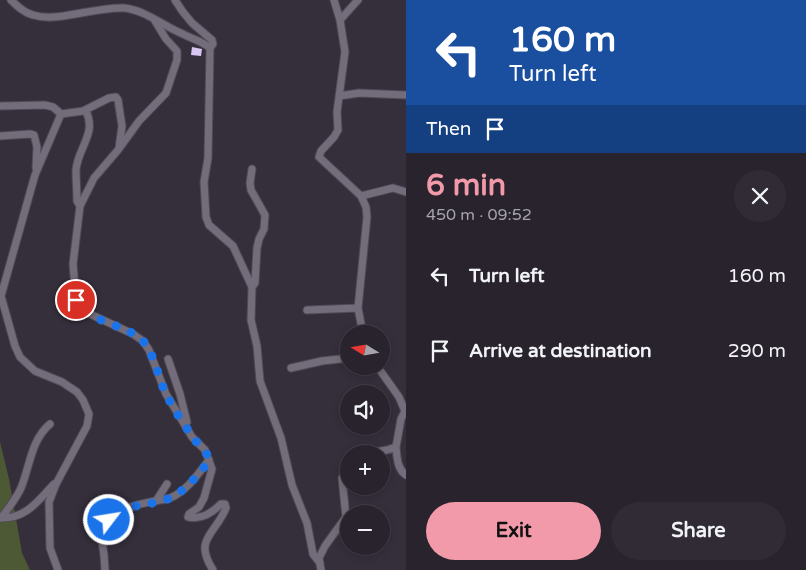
<!DOCTYPE html>
<meta charset="utf-8">
<style>
:root{--surface:#28232d;--page:#302b35;--text:#f1f3f6;--muted:#a5a4aa;--line:#444049;--accent:#f39aaa}
body{margin:0;font-family:"Varela Round",sans-serif;background:var(--page);color:var(--text);height:100vh;display:flex;flex-direction:column;font-size:19px;white-space:nowrap}
*{box-sizing:border-box;margin:0}
p{font-size:16px;color:var(--muted)}
.icon{flex:none;width:28px;height:28px;fill:none;stroke:currentColor;stroke-width:2;stroke-linecap:round;stroke-linejoin:round}
.map{position:relative;flex:1;overflow:hidden}
.drawer{display:flex;flex-direction:column;background:var(--surface);width:400px}
.drawer>*{flex:none}
.hud{background:#1a4fa0;color:#fff;overflow:hidden}
.needle{width:32px;rotate:281deg}
.tools{position:absolute;left:340px;top:325px;display:grid;gap:10px}
.tools a{display:grid;place-items:center;width:50px;height:50px;border-radius:50%;background:var(--surface);box-shadow:0 2px 8px #0003,0 0 0 1px var(--line);font-size:25px}
.pin{position:absolute;display:grid;place-items:center;width:42px;height:42px;color:#fff;margin:-21px;border:2px solid #fff;border-radius:50%;box-shadow:0 1px 5px #0007}
.me{position:absolute;width:55px;margin:-28px;rotate:59deg;stroke-linejoin:round;filter:drop-shadow(0 0 4px #0008)}
.turn{display:flex;align-items:center;gap:18px;height:105px;padding:0 20px;font-size:22px}
.turn .icon{width:65px;height:65px;stroke-width:2.5}
.turn b{display:block;font-size:35px;line-height:42px}
.then{display:flex;align-items:center;height:48px;padding:0 20px;background:#0003;gap:10px;font-size:19px}
.round{display:grid;place-items:center;flex:none;width:52px;height:52px;border-radius:26px;background:var(--page)}
.head{display:flex;align-items:center;justify-content:space-between;height:85px;padding:0 20px}
h1{font-size:30px;font-weight:700;line-height:38px;color:var(--accent)}
.primary-button{display:flex;gap:10px;margin-top:auto;padding:10px 20px}
.primary-button a{flex:1;height:58px;border-radius:30px;background:var(--accent);color:#111;font-size:20px;font-weight:700;line-height:58px;text-align:center}
.primary-button a+a{background:var(--page);color:var(--text)}
ul{padding:0;list-style:none}
li{display:flex;align-items:center;gap:15px;height:75px;padding:0 20px}
li div{flex:1}
li b{display:block;font-size:19px}
li em{font-style:normal}
main{display:flex;flex:1;min-height:0}
.map>svg:first-child{display:block}
.green{fill:#4d5934}
.building{fill:#d9c5f2}
.lines{fill:none;stroke-linecap:round;stroke-linejoin:round}
.minor-casing{stroke:#4f4a54;stroke-width:9}
.minor{stroke:#736d7b;stroke-width:7}
.route{stroke:#1a73e8;stroke-width:9;stroke-dasharray:0 16.2}
</style>
<main>
<div class="map">
<svg width="406" height="570" viewBox="0 0 406 570">
<rect width="100%" height="100%" fill="#352f3c"/>
<path class="green" d="M0 442 9 479 22 553 30 570H0Z"/>
<path class="building" d="M192 47 202 49 201 56 191 55Z"/>
<g class="lines">
<g class="minor-casing">
<path id="minor" d="M11 0C17 6 24 13 33 15 58 23 96 6 124 8 145 10 163 26 183 34 192 39 202 41 210 48
M175 0 183 12 192 23 212 40 213 44 210 48 208 158 204 182 206 217 209 225 233 246 252 287
M334 0 340 20 345 52 337 112 338 130 334 137 321 151 319 157 361 196 366 207 367 217 358 308 363 334
M340 20 358 0
M155 21 166 39 177 51V60L166 93 139 121 118 150 94 178 80 206 73 264 76 300 80 306 90 314 133 334 143 341 149 350 166 394 192 437 205 450 212 469 204 498 199 507 189 514 188 517C201 520 212 513 221 504H225L226 508C215 535 193 539 213 570
M339 96 359 93 406 95
M0 106 45 105 53 107 61 114 83 111 109 98 116 97 118 100 122 126 119 148
M0 136 30 134 34 135 37 147 36 168
M252 169 250 183 251 190 265 215 264 229 259 239 257 248 255 283 252 287 251 320 257 346 260 381 281 438 292 485 307 523 313 554 320 563
M361 196 393 188 406 192
M80 206 77 201C77 191 76 180 76 170 78 147 97 134 86 111H83
M307 310 358 308
M168 359 180 394 187 422
M377 366 399 397 405 411
M291 368 322 361 349 358
M396 447C397 457 397 469 406 475
M363 454 387 450 396 447 401 419 406 409
M156 501 167 484
M0 518C26 519 38 501 54 484
M1 518C8 509 16 499 21 488 30 466 31 440 50 424
M58 570 50 548 49 502 56 484 87 426 89 414 83 400 77 392 62 382 35 371 20 357 15 346 1 296 35 175 61 114
M105 570 104 555 101 534C115 508 126 507 155 501 159 500 165 500 170 498 187 491 198 474 209 460
M321 570 319 558 325 546 346 517 342 478 349 464"/>
</g>
<use href="#minor" class="minor"/>
</g>
<g class="lines">
<path class="route" d="M76 300C92 325 127 324 143 341 155 355 158 378 166 394 173 408 183 423 192 436 198 445 205 449 210 460 198 474 187 490 170 498 150 507 126 502 109 520"/>
</g>
</svg>
<div class="tools">
<a><svg class="needle" viewBox="-14 -14 28 28"><path d="M0-13l5 13h-10z" fill="#e53935"/><path d="M0 13l5-13h-10z" fill="#a5a4aa"/></svg></a>
<a><svg class="icon" aria-label="sound" viewBox="0 0 24 24"><path d="M4 9h4l5-4v14l-5-4H4zM17 9q2 3 0 6"/></svg></a>
<a>+</a>
<a>−</a>
</div>
<div class="pin" style="left:76px;top:300px;background:#d93025"><svg class="icon" aria-label="arrive" viewBox="0 0 24 24"><path d="M6 21V4h12l-3 4 3 4H6"/></svg></div>
<svg class="me" style="left:109px;top:520px" viewBox="-20 -20 40 40"><circle r="17" fill="#1a73e8" stroke="#fff" stroke-width="3"/><path d="M0-11L8 9 0 5-8 9z" fill="#fff"/></svg>
</div>
<section class="drawer">
<div class="hud">
<div class="turn"><svg class="icon" aria-label="left" viewBox="0 0 24 24"><path d="M17 20v-9H6M10 6l-5 5 5 5"/></svg><div><b>160 m</b>Turn left</div></div>
<div class="then">Then<svg class="icon" aria-label="arrive" viewBox="0 0 24 24"><path d="M6 21V4h12l-3 4 3 4H6"/></svg></div>
</div>
<div class="head"><div><h1>6 min</h1><p>450 m · 09:52</p></div><a class="round"><svg class="icon" aria-label="close" viewBox="0 0 24 24"><path d="M6 6l12 12M18 6L6 18"/></svg></a></div>
<ul>
<li><svg class="icon" aria-label="left" viewBox="0 0 24 24"><path d="M17 20v-9H6M10 6l-5 5 5 5"/></svg><div><b>Turn left</b></div><em>160 m</em></li>
<li><svg class="icon" aria-label="arrive" viewBox="0 0 24 24"><path d="M6 21V4h12l-3 4 3 4H6"/></svg><div><b>Arrive at destination</b></div><em>290 m</em></li>
</ul>
<div class="primary-button"><a>Exit</a><a>Share</a></div>
</section>
</main>
